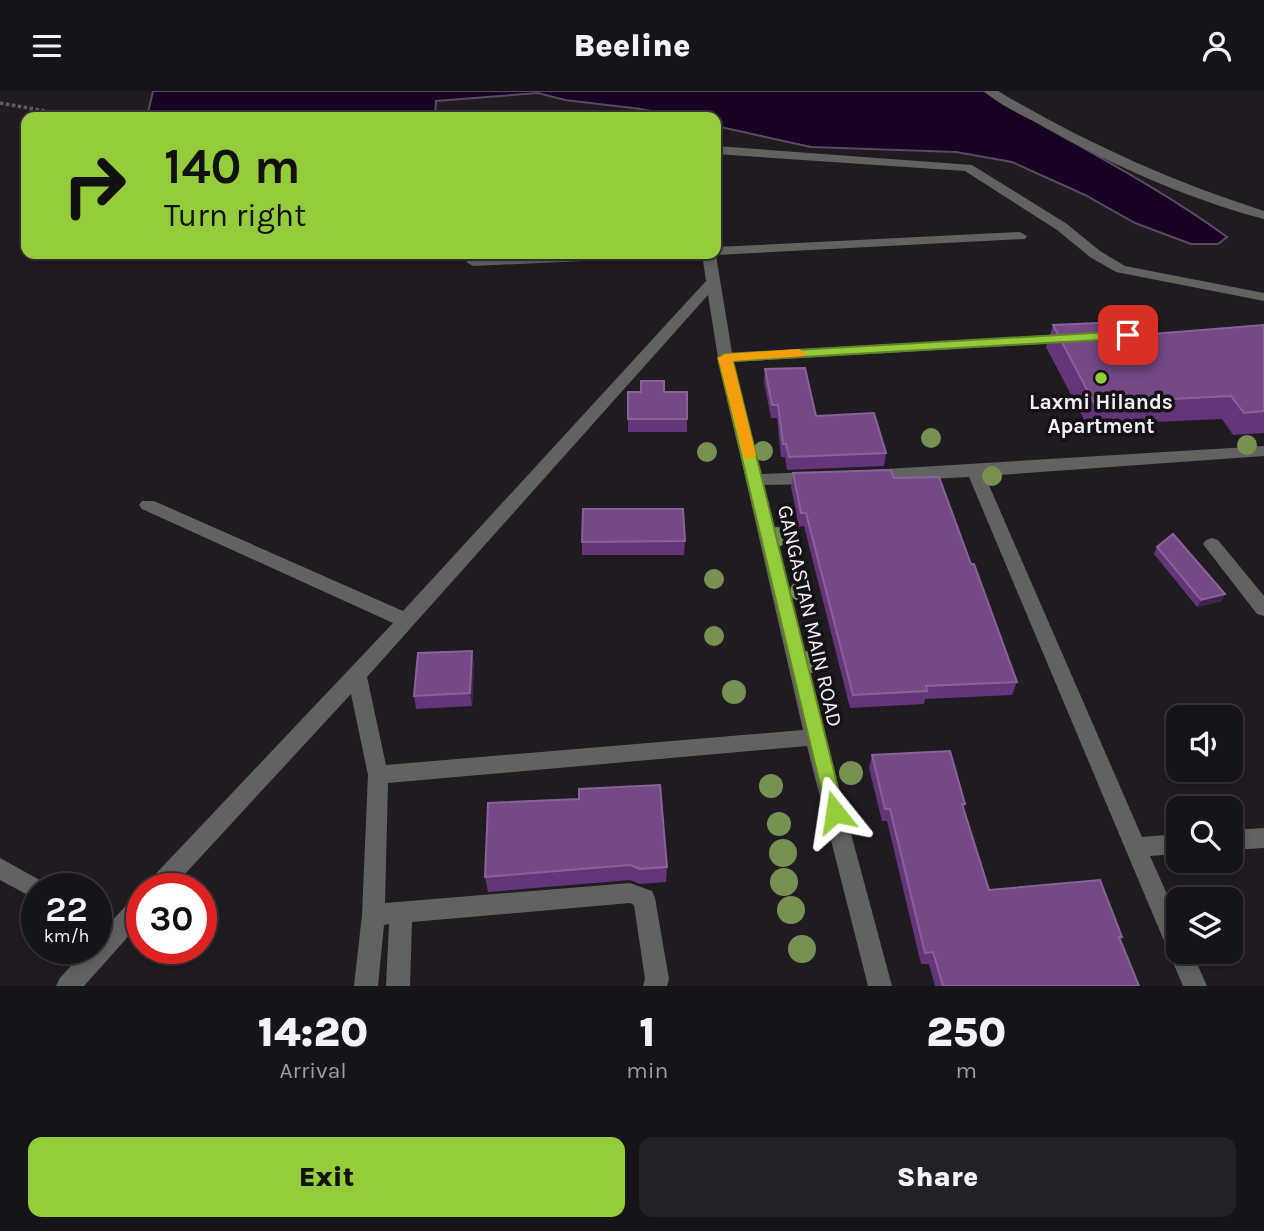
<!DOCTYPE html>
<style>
:root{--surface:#171419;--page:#242126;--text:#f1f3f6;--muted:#9e9ea2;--line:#363338;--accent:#95cc3b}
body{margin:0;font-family:Karla,sans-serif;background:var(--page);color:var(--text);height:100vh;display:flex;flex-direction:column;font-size:26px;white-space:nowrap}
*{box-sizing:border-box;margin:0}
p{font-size:23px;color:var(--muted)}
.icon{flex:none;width:38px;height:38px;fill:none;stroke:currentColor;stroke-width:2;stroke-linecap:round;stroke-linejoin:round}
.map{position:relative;height:895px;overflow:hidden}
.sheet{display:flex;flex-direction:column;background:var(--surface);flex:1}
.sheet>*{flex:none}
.guide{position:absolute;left:21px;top:21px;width:700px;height:147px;border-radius:14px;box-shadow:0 4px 10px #0003,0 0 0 2px var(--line);background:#95cc3b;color:#111;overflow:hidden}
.buttons{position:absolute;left:1166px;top:614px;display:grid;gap:14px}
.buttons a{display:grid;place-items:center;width:77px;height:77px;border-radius:14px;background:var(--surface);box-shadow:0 4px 10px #0003,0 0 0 2px var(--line);font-size:35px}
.speed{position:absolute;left:21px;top:782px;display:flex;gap:14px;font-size:35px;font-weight:700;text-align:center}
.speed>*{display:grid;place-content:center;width:91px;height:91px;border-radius:50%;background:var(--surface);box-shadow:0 4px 10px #0003,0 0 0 2px var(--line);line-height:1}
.speed small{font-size:18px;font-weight:400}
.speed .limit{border:10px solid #d22;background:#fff;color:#111}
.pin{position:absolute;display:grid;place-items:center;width:60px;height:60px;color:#fff;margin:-30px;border-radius:14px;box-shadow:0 4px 10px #0006}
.me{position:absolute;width:77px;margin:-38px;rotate:345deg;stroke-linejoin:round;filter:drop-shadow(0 0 5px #0008)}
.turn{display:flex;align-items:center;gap:24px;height:147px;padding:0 28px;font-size:32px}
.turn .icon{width:91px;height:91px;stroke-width:2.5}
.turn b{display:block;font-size:49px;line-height:60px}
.eta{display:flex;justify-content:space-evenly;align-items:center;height:119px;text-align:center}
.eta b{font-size:42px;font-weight:800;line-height:49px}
.action{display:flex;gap:14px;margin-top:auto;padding:14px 28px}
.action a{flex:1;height:80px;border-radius:14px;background:var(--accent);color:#111;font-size:28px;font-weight:800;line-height:80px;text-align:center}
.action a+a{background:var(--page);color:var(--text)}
header{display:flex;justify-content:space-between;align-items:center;height:91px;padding:0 28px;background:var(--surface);font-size:32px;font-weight:800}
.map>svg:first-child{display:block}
.water{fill:#180123;stroke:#5a4962;stroke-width:2}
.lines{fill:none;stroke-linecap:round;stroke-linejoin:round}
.path{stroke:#615d62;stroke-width:3.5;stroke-dasharray:3.5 2.5;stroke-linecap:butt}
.minor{fill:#626360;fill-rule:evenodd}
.tree{fill:#769152}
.wall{fill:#653579}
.shaded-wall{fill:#422250}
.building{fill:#744986;stroke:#886398;stroke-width:2}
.route{fill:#95cc3b;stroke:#618526;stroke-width:2}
.slow{fill:#f59e0b}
.poi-dot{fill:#95cc3b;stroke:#151217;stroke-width:2.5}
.labels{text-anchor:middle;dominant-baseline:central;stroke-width:7;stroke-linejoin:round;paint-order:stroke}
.poi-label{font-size:21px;font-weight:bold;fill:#f3f0f4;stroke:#151217}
.street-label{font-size:21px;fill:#f3f0f4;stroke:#151217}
</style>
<header><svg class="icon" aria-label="menu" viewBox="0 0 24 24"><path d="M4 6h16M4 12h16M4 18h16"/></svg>Beeline<svg class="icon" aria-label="person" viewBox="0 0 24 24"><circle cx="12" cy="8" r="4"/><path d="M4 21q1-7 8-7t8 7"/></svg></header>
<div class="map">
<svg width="1264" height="895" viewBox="0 0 1264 895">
<rect width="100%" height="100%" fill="#1f1b21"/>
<path class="water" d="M153 0H984C1065 49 1150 90 1227 146L1218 153H1191L1135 132 1085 104 1012 71 956 61 811 56 716 35V26H679L641 18 565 9 538 2 436 10 435 26H147Z"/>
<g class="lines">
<path class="path" d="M0 12 79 26"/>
<path class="minor" d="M984 0H998C1082 50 1170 90 1264 120V128C1184 107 1106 71 1035 31 1018 22 998 13 984 0Z
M716 55 972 74 1067 133 1100 160 1125 175 1264 202V210L1116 181 1090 166 1057 139 965 80 716 63Z
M1020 141 1027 145 1025 148 716 164 732 262 1071 243 1078 247 1071 251 733 271 761 383 814 381 822 387 814 393 764 394 825 646 892 895H868L807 655 388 692 385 812 630 792 652 800 655 807 669 888 667 895H643L645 888 634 814 630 812 412 831 410 895H386L389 833 384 834 378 895H354L362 824 368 684 351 603 171 798H145L148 791 393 532 142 418 139 414 142 410H154L403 520 706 190 702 163H716V156ZM708 204 718 267 803 639 386 674 367 586Z
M565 163H655L648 167 473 175 466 171 473 167Z
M1264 355V365L985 385 1142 746 1178 743V763L1150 765 1178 828V861H1192L1207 895H1183L969 386 870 391 862 385 870 379Z
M1212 447 1218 449 1264 505V525L1257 523 1206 457 1203 453 1206 449Z
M1264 737V757L1230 759V739Z
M0 767 45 792 48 798H37V809L0 789Z
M142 803V830L84 895H56L60 887 86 858H96V847L134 806Z"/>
</g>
<g class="tree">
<circle cx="931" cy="347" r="10"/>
<circle cx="1247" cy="354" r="10"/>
<circle cx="763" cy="360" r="10"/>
<circle cx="707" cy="361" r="10"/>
<circle cx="992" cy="385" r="10"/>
<circle cx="777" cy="446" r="10"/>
<circle cx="714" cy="488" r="10"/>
<circle cx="800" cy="500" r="10"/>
<circle cx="714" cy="545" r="10"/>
<circle cx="813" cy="570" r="12"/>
<circle cx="734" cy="601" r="12"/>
<circle cx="851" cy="682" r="12"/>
<circle cx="771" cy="695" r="12"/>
<circle cx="779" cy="733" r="12"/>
<circle cx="783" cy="762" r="14"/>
<circle cx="784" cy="791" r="14"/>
<circle cx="791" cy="819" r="14"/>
<circle cx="802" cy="858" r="14"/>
</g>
<path class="wall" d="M1053 234 1152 243 1264 234V342L1233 344 1222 328 1087 334 1046 256Z
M765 278 816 325 886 362 884 375 787 379 785 366H781L777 327H771L764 291Z
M628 301H664L687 328V341H628Z
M793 382 894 387 971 473 1017 591 1012 604 925 608 924 613 850 617 804 435 799 436 791 396Z
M685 450 684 464H582V451Z
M1157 456 1222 510 1197 516 1154 463Z
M474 573 472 615 416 618 414 605Z
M872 664 965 713 964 718 989 799 1122 846 1120 850 1139 895H935L929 873H921L887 730H882L869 677Z
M488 712 667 776 666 791 640 793 630 789 488 801 485 786Z"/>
<path class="shaded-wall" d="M1225 503 1222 510 1197 516 1201 509Z
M472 560 474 573 472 615 470 602Z"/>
<path class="building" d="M1144 230 1152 243 1264 234V320L1244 322 1231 305 1094 312 1053 234Z
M805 277 816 325 874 322 886 362 789 366 786 353H783L778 314H772L765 278Z
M641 290H664V301H687V328H628V301H641Z
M891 379 894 387 939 386 971 473H974L1017 591 926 595 927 600 853 604 806 422H801L793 382Z
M583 418H683L685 450 582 451Z
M1173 443 1225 503 1201 509 1157 456Z
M472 560 470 602 414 605 418 562Z
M950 660 965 713H962L989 799 1100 789 1122 846H1119L1139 895H943L933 861 925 862 890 718H885L872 664Z
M660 694 667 776 640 778 630 774 485 786 488 712 579 708V698Z"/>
<path class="route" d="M1128 240 1133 241V247L733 270 844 721 841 727 835 729 828 727 718 267 725 263Z"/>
<path class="slow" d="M799 258 806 263 804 265 733 270 756 364 754 367H744L718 267 725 263Z"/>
<circle class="poi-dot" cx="1101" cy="287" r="7"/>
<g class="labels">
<g class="poi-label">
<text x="1101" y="311">Laxmi Hilands<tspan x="1101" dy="24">Apartment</tspan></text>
</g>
<g class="street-label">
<text transform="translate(810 525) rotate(77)">GANGASTAN MAIN ROAD</text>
</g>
</g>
</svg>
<div class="buttons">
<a><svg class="icon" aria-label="sound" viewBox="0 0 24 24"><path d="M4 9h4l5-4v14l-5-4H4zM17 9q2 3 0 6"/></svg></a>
<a><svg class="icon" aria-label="search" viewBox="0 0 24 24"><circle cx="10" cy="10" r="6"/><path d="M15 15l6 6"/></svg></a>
<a><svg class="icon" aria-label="layers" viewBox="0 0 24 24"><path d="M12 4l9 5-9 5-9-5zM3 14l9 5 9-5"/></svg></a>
</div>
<div class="speed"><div>22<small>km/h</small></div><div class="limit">30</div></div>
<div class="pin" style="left:1128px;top:244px;background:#d93025"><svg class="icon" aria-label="arrive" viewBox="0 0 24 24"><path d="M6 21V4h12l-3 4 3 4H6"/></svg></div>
<svg class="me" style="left:835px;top:721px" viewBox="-20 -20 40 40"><path d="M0-17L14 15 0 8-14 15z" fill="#95cc3b" stroke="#fff" stroke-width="4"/></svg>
<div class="guide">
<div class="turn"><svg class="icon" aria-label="right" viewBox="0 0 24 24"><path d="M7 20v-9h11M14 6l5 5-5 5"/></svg><div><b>140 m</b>Turn right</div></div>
</div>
</div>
<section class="sheet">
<div class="eta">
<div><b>14:20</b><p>Arrival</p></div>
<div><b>1</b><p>min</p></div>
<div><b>250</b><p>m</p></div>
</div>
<div class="action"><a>Exit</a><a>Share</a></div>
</section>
